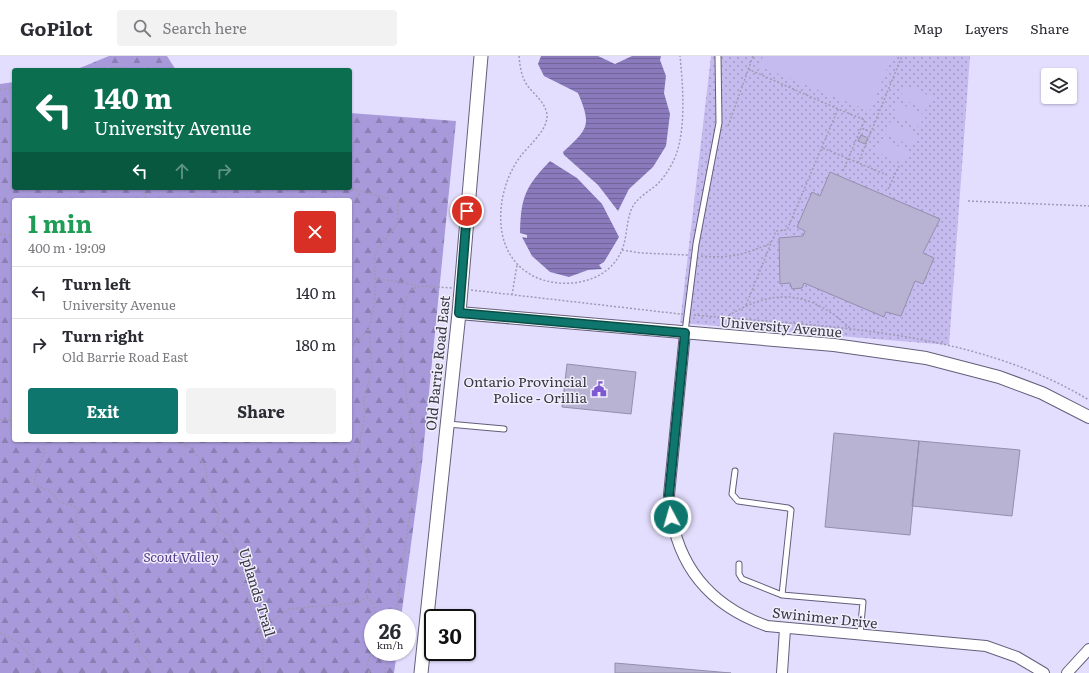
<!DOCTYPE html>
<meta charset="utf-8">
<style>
:root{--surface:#fff;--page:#f2f2f3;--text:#2b2b33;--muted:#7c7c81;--line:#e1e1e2;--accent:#0f766e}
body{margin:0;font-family:Literata,serif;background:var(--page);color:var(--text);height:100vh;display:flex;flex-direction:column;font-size:15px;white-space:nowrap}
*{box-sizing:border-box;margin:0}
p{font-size:13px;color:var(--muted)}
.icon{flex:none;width:22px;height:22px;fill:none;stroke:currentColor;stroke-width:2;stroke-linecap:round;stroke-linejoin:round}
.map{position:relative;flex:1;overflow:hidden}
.details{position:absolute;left:12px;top:142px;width:340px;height:244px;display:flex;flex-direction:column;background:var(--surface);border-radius:4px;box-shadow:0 1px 3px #0004}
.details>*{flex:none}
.hud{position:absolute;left:12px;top:12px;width:340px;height:122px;border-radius:4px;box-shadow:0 1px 3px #0004;background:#0b6e4f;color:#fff;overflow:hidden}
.buttons{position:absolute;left:1041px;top:12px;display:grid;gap:8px}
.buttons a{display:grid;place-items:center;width:36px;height:36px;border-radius:4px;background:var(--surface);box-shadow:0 1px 3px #0004;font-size:20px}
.speed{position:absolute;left:364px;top:553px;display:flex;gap:8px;font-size:20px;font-weight:700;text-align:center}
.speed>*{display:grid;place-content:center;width:52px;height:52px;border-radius:50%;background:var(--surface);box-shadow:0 1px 3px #0004;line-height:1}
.speed small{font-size:10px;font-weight:400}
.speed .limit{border:2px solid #111;border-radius:6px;background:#fff;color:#111}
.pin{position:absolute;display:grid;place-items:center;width:34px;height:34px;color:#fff;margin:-17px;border:2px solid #fff;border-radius:50%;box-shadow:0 1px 4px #0007}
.me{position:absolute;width:44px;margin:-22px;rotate:354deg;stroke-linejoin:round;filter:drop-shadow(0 0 3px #0008)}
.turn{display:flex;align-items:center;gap:14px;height:84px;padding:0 16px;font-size:18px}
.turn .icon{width:52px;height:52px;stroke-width:2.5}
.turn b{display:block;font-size:28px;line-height:34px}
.lanes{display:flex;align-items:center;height:38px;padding:0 16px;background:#0003;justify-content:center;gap:20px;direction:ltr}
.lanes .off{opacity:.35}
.round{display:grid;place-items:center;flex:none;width:42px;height:42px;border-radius:4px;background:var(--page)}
.headline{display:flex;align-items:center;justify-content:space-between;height:68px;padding:0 16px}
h1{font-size:24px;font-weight:700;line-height:30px;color:#1e9e55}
.action{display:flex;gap:8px;margin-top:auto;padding:8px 16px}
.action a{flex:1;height:46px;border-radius:4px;background:var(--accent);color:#fff;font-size:16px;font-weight:700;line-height:46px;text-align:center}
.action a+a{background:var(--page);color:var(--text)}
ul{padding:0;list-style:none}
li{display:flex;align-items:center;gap:12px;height:52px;padding:0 16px;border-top:1px solid var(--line)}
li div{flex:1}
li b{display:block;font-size:15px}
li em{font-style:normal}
header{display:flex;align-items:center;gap:24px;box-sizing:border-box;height:56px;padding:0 20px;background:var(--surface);border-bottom:1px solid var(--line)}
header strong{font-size:19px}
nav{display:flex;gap:22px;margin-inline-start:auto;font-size:14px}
.search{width:280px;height:36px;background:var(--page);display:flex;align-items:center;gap:10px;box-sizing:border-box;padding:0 14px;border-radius:4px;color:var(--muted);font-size:15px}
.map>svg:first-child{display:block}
.green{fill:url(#green-dots)}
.forest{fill:url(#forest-firs);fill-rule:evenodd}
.pitch{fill:#c6bbef}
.water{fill:url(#water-rules)}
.building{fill:#b9b3d3;stroke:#948eac}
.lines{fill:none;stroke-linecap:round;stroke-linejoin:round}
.service-casing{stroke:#645e7a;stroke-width:7}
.minor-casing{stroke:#645e7a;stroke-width:12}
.tertiary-casing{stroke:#645e7a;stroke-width:14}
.secondary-casing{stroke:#645e7a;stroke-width:15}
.path{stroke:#9f9ab3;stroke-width:1.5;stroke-dasharray:2 2;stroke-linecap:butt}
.service{stroke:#fff;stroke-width:5}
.minor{stroke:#fff;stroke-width:10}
.tertiary{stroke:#fff;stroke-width:12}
.secondary{stroke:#fff;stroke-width:13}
.route-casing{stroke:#0a4d48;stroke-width:10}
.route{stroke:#0f766e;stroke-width:7}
.labels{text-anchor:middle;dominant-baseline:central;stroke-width:3;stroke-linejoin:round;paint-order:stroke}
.street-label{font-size:14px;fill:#393744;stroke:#f0eefb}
.poi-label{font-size:14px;fill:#393744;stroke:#f0eefb;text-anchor:end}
.park-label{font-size:14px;font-style:italic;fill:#533b8a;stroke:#f0eefb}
</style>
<header>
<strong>GoPilot</strong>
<div class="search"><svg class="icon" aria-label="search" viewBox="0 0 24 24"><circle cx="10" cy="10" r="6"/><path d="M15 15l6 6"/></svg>Search here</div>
<nav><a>Map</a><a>Layers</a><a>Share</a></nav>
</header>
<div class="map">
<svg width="1089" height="617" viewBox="0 0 1089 617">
<defs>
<pattern id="green-dots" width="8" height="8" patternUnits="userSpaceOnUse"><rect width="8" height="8" fill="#c6bbef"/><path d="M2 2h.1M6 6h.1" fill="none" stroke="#a299c3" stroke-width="1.8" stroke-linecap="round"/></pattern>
<pattern id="forest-firs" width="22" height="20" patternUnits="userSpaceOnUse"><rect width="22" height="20" fill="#a899db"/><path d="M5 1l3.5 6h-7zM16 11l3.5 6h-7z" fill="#8a7eb3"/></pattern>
<pattern id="water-rules" width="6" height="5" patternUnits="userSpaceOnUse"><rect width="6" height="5" fill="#8a7abb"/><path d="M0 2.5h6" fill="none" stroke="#72659a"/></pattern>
</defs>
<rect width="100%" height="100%" fill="#e4defe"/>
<path class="green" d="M711 0H970L949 289 680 267Z"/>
<path class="forest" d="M109 0H167L176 14H75Z
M14 26V132H350V57L456 65 422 407 401 562H373V596H397L394 617H0V28ZM14 144H350V384H14Z"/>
<path class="pitch" d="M763 0H892L870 55 759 10Z
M905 29 932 41 927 54 900 42Z
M898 47 925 59 919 71 892 59Z
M890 66 917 77 912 90 885 78Z
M882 83 909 95 904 108 876 96Z"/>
<path class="water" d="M541 0H598L615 8 632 0H661L660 4 666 20 664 37 670 58 666 90 653 111 629 133 618 155 598 129 564 99 563 96C588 73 592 70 578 37L544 20 538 8Z
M550 105 577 122 602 148 619 181 604 206 599 209 602 213 588 214 569 221 550 216 532 200 522 181 527 182V179L520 177C521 141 525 131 550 105Z"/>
<path class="building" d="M861 79 868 82 865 88 858 85Z
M830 116 940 163 923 197 934 202 923 228 915 225 901 260 886 256 884 261 804 227 802 232 792 233 790 227 780 228 779 182 803 180 805 175 797 171 812 136 820 140Z
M567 308 636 316 631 358 562 351Z
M834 377 919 385 910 479 825 471Z
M919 385 1020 394 1012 460 912 450Z
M615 607 731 617H615Z"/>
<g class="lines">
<g class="service-casing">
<path id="service" d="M685 276 696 188 719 67 718 0
M448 368 504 373
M735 415 732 438 738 445 788 452 791 454 782 539
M739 508V518L742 523 782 539 863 546 860 578"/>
</g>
<g class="minor-casing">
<path id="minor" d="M685 277 669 439C673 504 705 548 767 570L986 590 1017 601 1044 617
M782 617 785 573
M1067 617 1089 593"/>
</g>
<g class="tertiary-casing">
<path id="tertiary" d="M459 257 834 289 926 302 999 321 1042 337 1089 361"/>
</g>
<g class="secondary-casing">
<path id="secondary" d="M421 617 459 257 481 0"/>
</g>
<path class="path" d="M519 0C520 10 521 20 527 29 534 39 548 48 547 62 545 77 528 90 520 101 503 124 496 158 504 185 510 204 524 218 543 224 573 233 612 224 623 191 628 177 626 159 635 147 640 141 647 136 654 131 664 123 671 111 676 99 686 71 683 30 680 0
M748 13 838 53
M103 14 117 11 127 14
M0 34 14 31
M728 70 753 0
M823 92 887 119
M858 107 871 76
M843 115 861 72 871 76 902 0
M143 132 146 144
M193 132 199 144
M348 132 390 143
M888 133 899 110
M968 145 1089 150
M350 148 361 137
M0 178 14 180
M622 194 641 197 688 199
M701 200C729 203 746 198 771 187
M375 223 397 225 418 230
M471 234 680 258
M512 239 517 209
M746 249 776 175 787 174 838 53 865 64 861 72
M694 259C827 271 971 273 1089 344
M725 262C772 231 810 234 851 273
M350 292 369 273
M14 353 10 358 11 370 14 372
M0 364H11
M44 384V397L34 425 35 428 51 436 59 446 74 450 78 454 76 463 79 482 97 503 100 515 114 528 119 547 128 559 140 594 149 606 153 617
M173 384 187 391
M183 384 205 409 208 431 219 453 217 470 221 475 229 479 233 485 243 528 263 588V617
M367 541 371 510 361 485 370 465 360 443V426L354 407 360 394V386L365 356 364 343 372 314 369 273 375 245V200L378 192 397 169 399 143
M367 541 372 546 378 562
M395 562 417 407 407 344 401 286 402 262 407 240 412 233 421 230 452 232
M259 575 289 553 358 547 367 541
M0 577 18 586 33 603 34 617
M369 617 367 609 373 590
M385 617 389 596"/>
<use href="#service" class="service"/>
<use href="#minor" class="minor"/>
<use href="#tertiary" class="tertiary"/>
<use href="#secondary" class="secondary"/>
</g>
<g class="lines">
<g class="route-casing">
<path id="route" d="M467 155 459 257 685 277 669 439 671 461"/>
</g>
<use href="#route" class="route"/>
</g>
<defs>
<g id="civic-bare" transform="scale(1.2)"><path d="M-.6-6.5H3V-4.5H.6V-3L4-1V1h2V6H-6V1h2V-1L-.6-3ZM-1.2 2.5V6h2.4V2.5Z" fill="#7e58d2" stroke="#f0eefb" stroke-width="2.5" paint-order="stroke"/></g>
</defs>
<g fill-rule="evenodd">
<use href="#civic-bare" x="599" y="333"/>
</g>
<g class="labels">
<g class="street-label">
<text transform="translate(781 270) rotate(5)">University Avenue</text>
<text transform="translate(437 307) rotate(-84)">Old Barrie Road East</text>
<text transform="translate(258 536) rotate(73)">Uplands Trail</text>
<text transform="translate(825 561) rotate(6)">Swinimer Drive</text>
</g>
<g class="poi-label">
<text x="587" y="325">Ontario Provincial<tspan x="587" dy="16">Police - Orillia</tspan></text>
</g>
<g class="park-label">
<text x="181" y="500">Scout Valley</text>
</g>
</g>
</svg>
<div class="buttons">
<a><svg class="icon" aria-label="layers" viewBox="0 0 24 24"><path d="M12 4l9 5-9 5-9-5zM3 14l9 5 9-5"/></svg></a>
</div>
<div class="speed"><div>26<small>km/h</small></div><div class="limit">30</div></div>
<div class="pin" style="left:467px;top:155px;background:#d93025"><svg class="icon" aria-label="arrive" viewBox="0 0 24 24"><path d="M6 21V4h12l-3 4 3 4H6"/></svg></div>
<svg class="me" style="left:671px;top:461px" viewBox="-20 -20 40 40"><circle r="17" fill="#0f766e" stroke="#fff" stroke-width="3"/><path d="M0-11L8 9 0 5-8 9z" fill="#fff"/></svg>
<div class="hud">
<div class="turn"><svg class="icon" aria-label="left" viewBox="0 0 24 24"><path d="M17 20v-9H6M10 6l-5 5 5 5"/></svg><div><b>140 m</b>University Avenue</div></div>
<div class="lanes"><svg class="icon" aria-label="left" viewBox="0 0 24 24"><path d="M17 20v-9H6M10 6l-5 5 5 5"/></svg><svg class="icon off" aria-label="ahead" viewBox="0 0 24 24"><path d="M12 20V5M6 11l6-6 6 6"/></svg><svg class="icon off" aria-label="right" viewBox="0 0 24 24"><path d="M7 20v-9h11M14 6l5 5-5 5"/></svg></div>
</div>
<section class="details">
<div class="headline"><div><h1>1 min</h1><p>400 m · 19:09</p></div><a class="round" style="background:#d93025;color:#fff"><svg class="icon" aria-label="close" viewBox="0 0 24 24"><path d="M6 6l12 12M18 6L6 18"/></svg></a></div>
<ul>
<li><svg class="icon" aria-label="left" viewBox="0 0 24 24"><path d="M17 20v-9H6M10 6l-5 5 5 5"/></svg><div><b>Turn left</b><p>University Avenue</p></div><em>140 m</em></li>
<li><svg class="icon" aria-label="right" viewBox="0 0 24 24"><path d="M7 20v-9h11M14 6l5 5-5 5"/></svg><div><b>Turn right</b><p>Old Barrie Road East</p></div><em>180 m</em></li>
</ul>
<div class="action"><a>Exit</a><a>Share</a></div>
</section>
</div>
